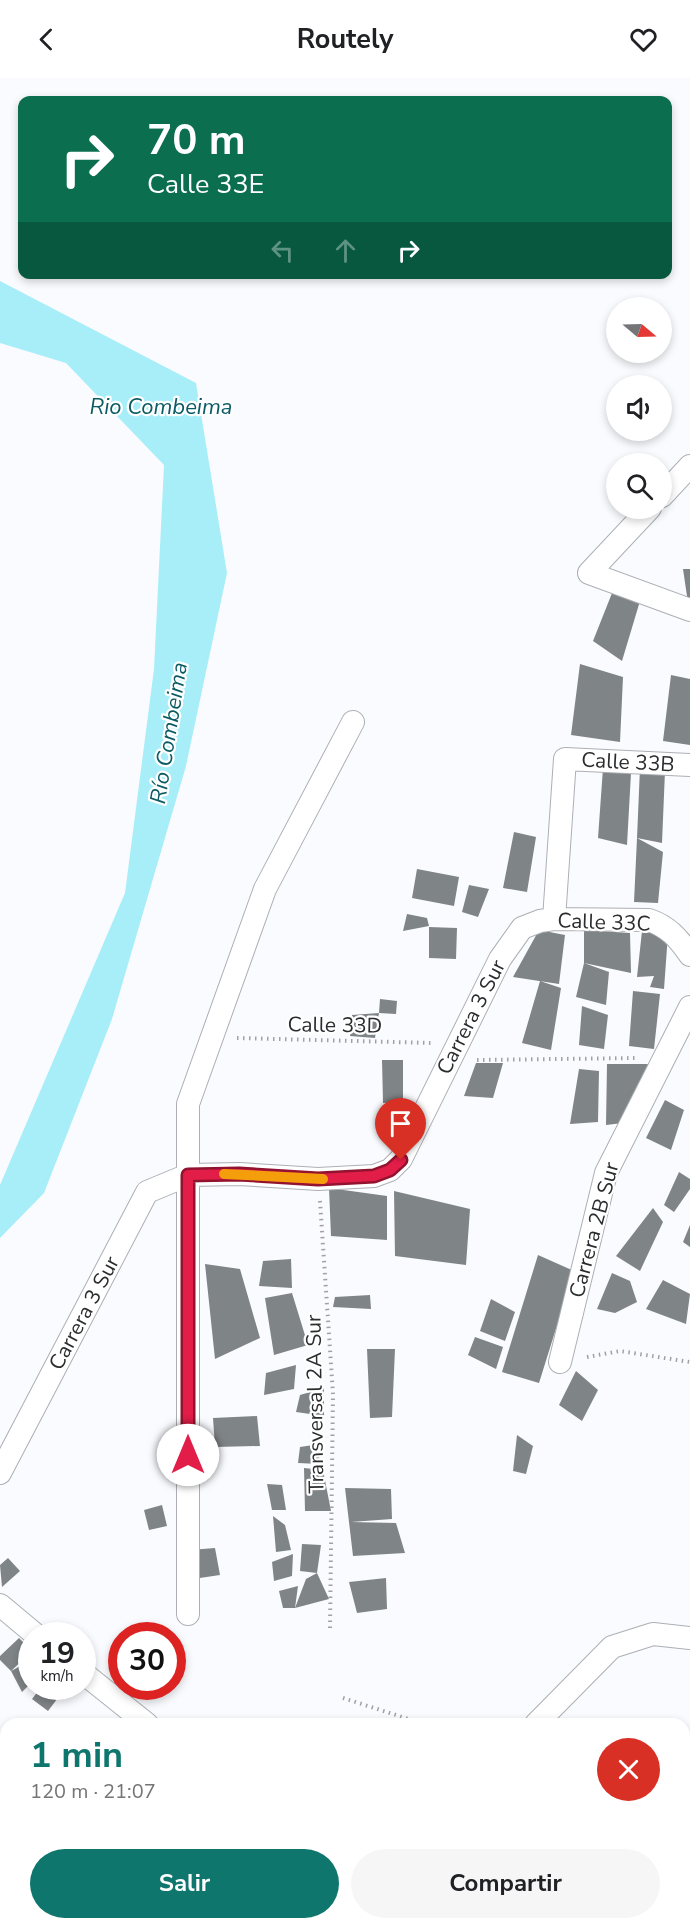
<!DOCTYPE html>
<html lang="es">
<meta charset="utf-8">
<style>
:root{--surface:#fff;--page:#f6f6f6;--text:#202124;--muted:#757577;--accent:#0f766e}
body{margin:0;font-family:"Nunito Sans",sans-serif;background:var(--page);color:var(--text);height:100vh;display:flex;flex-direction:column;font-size:22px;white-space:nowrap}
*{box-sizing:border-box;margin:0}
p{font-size:20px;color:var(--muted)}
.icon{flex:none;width:33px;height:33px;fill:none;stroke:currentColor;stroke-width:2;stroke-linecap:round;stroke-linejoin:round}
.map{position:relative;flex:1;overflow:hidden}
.details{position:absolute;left:0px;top:1640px;width:690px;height:212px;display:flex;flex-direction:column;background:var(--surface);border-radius:18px 18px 0 0;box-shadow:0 3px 9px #0003}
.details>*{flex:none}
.hud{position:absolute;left:18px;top:18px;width:654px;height:183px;border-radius:12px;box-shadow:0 3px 9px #0003;background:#0b6e4f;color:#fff;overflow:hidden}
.needle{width:39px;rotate:109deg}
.fabs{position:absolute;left:606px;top:219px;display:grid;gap:12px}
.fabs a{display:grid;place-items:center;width:66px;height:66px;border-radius:50%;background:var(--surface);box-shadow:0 3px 9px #0003;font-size:30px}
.speed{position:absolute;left:18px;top:1544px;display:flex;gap:12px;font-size:30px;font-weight:700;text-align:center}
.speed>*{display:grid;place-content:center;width:78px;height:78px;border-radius:50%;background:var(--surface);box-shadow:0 3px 9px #0003;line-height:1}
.speed small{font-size:15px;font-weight:400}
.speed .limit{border:9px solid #d22;background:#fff;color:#111}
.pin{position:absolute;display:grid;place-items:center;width:51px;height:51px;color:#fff;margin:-62px -26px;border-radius:50% 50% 50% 0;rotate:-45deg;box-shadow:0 0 6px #0007}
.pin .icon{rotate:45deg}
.me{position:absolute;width:66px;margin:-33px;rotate:0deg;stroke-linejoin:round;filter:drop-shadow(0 0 4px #0008)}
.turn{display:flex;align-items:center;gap:21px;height:126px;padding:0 30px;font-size:27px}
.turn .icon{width:78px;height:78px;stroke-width:2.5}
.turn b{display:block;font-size:42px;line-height:51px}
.lanes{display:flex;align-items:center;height:57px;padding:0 30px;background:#0003;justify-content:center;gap:30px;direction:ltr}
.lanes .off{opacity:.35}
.round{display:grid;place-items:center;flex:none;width:63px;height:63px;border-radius:32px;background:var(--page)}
.headline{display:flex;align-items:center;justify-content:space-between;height:102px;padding:0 30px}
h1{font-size:36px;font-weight:700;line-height:45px;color:var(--accent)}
.primary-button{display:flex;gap:12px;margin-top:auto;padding:12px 30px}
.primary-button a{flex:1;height:69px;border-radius:36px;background:var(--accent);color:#fff;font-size:24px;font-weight:700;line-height:69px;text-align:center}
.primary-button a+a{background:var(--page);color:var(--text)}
header{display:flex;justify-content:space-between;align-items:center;height:78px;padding:0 30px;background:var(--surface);font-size:27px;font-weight:700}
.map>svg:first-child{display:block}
.water{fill:#a8eef9}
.building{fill:#7f8487}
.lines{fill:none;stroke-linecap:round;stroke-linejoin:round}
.street-casing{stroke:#acafb4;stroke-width:24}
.path{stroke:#a0a1a4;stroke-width:4;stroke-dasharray:1.5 4.5;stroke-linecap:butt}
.street{stroke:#fff;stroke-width:22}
.route-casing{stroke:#92132f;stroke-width:15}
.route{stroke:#e11d48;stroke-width:10}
.slow{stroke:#f59e0b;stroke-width:10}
.labels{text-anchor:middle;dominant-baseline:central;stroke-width:4.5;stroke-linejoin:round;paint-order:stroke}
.street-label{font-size:21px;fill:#2b2c2e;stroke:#fff}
.water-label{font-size:22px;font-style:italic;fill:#0b5b65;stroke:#fff}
</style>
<header><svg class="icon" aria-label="back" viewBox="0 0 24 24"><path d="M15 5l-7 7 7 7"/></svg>Routely<svg class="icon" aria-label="heart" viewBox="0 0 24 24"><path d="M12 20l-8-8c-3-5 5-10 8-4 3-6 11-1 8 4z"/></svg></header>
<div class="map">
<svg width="690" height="1850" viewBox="0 0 690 1850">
<rect width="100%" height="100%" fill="#fafbff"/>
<path class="water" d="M0 203 196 305 227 495 186 688 112 941 44 1115 0 1160V1107L125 815 154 591 164 387 66 285 0 265Z"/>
<path class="building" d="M683 491H690V525H688Z
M616 505 640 523 622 583 593 563Z
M580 586 623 599 620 664 571 657Z
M671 597 690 601V667L663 663Z
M603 690 631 695 627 767 598 760Z
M640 690 665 693 662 765 637 760Z
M514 754 536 759 527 814 503 810Z
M637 760 663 774 658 825 634 824Z
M417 791 459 799 454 828 412 820Z
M469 807 489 811 478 839 462 834Z
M407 836 427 840 429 848 403 853Z
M429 849 457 850 456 881 429 880Z
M539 852 565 857 559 906 513 899Z
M584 852 630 855 631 895 584 885Z
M642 853 668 856 664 911 650 909 654 898 637 899Z
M584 885 609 894 606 927 576 919Z
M540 903 561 910 551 972 522 965Z
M633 913 660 916 654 971 629 968Z
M380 921 397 923 396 936 379 935Z
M582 928 608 937 604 971 579 967Z
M379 935 375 960 350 958 352 937Z
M382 982H403V1024L383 1025Z
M476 985H503L493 1020 464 1018Z
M607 986H648L623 1045 606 1047Z
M579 991 599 993 598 1044 570 1046Z
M665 1022 684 1032 671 1072 646 1060Z
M679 1094 690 1101V1111L674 1134 664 1127Z
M329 1110 387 1118V1162L331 1158Z
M394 1113 470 1131 466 1187 395 1178Z
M653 1130 663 1144 640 1193 616 1178Z
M690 1147V1169L683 1164Z
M538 1177 574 1193 539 1305 502 1294Z
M291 1181 292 1210 259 1208 263 1183Z
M205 1186 240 1191 260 1260 215 1281Z
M612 1195 630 1203 637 1224 615 1235 597 1231Z
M663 1202 690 1216 686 1246 646 1231Z
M292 1215 308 1267 274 1277 265 1220Z
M370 1217 371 1231 333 1229 335 1219Z
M491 1221 515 1234 505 1263 480 1253Z
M475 1259 503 1269 496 1291 468 1277Z
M367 1271H395L392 1339 370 1340Z
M296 1287 294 1311 264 1317 266 1295Z
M576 1293 598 1312 582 1343 559 1327Z
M324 1310V1338L296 1334 300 1317Z
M257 1338 260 1368 215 1369 213 1340Z
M517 1357 533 1368 526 1396 513 1393Z
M320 1366 319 1386 298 1385 300 1369Z
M304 1390 323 1392 331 1433H305Z
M267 1406 282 1407 286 1432H272Z
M345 1410 391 1411 392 1441 351 1444 396 1445 405 1475 353 1478Z
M162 1427 167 1448 149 1452 144 1432Z
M273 1438 285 1447 291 1472 276 1474Z
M302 1466 321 1467 317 1495 300 1493Z
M215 1470 220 1497 193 1501 190 1472Z
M293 1476 292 1498 274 1503 272 1484Z
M8 1480 20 1493 2 1509 0 1487Z
M317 1495 329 1521 295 1530 306 1501Z
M386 1500 387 1531 357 1535 349 1504Z
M298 1508 295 1530H283L279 1513Z
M19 1560 32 1573 11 1593 0 1582V1578Z
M32 1582V1604L22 1614 11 1593Z
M42 1608H67L48 1633 32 1621Z
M684 1716 690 1720V1759L684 1753Z
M104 1845H136L134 1850H102Z
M513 1845H563L561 1850H509Z
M612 1845H648L644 1850H608Z
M657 1845H671L676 1850H654Z"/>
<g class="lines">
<g class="street-casing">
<path id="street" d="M662 418 690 388
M650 430 589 495 690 532
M554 841 565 681 690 687
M560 1284 606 1095 690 929
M0 1395 147 1114 188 1097 239 1096 318 1101 374 1098 390 1092 401 1081 500 881 522 850 540 843 554 841 649 842C669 849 678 860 690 877
M0 1527 36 1557
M188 1536V1026L265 811 353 644
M82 1594 147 1646
M536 1646 612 1569 653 1556 690 1560
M0 1706 6 1710
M176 1845 182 1850
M399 1850 402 1845"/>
</g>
<path class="path" d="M237 960 433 965
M477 982 637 980
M320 1123 333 1316 330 1551
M587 1279 620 1273 690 1284
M343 1620 424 1646
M684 1812 690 1816
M434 1850V1845
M439 1850 459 1847 460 1850"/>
<use href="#street" class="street"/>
</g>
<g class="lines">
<g class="route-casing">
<path id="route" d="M188 1377V1097L239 1096 318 1101 374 1098 390 1092 401 1082"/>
</g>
<use href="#route" class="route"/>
<path class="slow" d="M224 1096 323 1101"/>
</g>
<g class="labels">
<g class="street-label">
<text transform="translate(628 684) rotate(3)">Calle 33B</text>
<text transform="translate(604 844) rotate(2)">Calle 33C</text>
<text transform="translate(471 939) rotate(-63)">Carrera 3 Sur</text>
<text transform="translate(335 947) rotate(1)">Calle 33D</text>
<text transform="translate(594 1152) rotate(-75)">Carrera 2B Sur</text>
<text transform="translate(84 1235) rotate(-62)">Carrera 3 Sur</text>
<text transform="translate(315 1326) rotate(-91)">Transversal 2A Sur</text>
</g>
<g class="water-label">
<text x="161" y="329">Rio Combeima</text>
<text transform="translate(169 655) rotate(-81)">Río Combeima</text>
</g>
</g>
</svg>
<div class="fabs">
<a><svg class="needle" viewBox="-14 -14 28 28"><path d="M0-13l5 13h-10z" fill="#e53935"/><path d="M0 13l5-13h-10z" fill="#757577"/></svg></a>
<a><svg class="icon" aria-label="sound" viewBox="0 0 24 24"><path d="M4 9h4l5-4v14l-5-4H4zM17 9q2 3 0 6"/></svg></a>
<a><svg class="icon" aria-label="search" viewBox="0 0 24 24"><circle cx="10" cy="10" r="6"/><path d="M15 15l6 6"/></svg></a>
</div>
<div class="speed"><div>19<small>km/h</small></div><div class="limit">30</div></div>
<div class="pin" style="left:401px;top:1082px;background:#d93025"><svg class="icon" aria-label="arrive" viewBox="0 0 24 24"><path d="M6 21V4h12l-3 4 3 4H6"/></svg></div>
<svg class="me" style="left:188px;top:1377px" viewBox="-20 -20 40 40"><circle r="19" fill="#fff"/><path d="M0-13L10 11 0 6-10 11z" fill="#e11d48"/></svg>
<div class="hud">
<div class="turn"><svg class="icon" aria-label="right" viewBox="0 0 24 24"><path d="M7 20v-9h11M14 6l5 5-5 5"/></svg><div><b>70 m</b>Calle 33E</div></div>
<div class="lanes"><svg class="icon off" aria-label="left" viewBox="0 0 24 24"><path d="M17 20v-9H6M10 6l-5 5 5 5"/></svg><svg class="icon off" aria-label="ahead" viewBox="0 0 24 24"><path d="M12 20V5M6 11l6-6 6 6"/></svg><svg class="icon" aria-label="right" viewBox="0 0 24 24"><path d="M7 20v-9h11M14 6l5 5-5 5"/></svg></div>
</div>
<section class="details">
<div class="headline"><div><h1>1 min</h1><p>120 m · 21:07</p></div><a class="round" style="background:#d93025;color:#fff"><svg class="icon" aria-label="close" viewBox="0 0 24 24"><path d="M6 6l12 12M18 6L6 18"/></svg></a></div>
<div class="primary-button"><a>Salir</a><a>Compartir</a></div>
</section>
</div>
